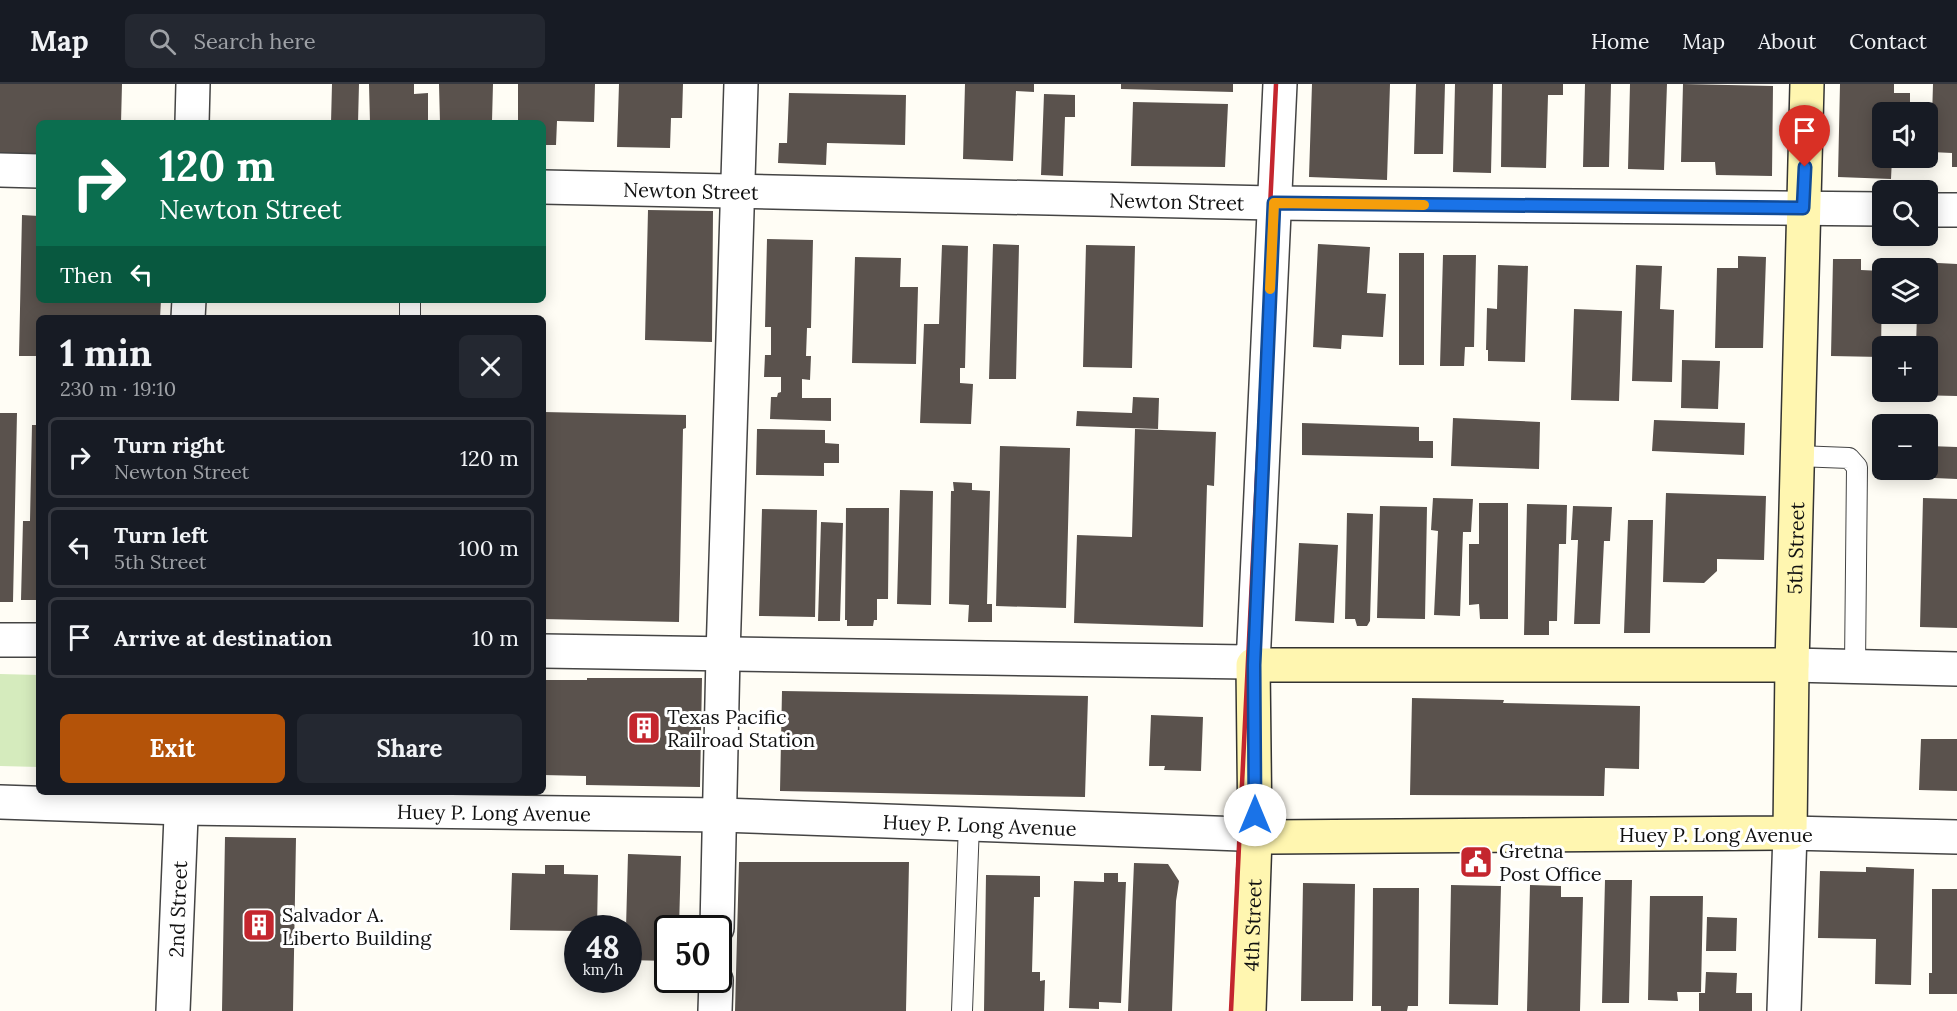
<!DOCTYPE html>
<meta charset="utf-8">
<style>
:root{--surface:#171b24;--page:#242831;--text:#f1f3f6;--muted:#9ea1a6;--line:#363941;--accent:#b45309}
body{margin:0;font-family:Lora,serif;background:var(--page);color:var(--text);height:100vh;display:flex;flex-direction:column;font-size:22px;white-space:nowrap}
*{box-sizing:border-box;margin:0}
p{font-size:20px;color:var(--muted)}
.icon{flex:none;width:33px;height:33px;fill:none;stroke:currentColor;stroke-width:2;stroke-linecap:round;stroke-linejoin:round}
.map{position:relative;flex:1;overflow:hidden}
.details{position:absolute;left:36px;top:231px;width:510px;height:480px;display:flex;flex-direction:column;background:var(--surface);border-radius:9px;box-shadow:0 3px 15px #0003}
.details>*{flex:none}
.guide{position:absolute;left:36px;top:36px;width:510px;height:183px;border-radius:9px;box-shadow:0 3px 15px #0003;background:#0b6e4f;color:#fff;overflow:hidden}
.fabs{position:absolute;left:1872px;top:18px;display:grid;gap:12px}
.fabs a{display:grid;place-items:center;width:66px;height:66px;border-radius:9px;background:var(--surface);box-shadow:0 3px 15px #0003;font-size:30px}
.speed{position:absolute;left:564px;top:831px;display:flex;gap:12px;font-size:30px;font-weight:700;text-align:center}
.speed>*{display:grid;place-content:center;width:78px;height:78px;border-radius:50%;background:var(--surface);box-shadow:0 3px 15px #0003;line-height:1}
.speed small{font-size:15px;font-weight:400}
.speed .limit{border:3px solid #111;border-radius:9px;background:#fff;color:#111}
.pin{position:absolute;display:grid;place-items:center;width:51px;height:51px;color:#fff;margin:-62px -26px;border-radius:50% 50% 50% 0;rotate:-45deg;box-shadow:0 0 6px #0007}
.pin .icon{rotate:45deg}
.me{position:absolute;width:66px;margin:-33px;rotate:0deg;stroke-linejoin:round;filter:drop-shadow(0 0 4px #0008)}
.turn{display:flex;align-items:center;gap:21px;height:126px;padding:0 24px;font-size:27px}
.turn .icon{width:78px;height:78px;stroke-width:2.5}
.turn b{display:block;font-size:42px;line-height:51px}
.then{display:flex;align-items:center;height:57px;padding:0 24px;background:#0003;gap:12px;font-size:22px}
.round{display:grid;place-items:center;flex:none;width:63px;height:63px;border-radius:9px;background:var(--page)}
.summary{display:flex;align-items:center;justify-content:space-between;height:102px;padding:0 24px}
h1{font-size:36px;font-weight:700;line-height:45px}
.primary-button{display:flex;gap:12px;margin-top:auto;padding:12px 24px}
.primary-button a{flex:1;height:69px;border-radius:9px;background:var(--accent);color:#fff;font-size:24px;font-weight:700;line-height:69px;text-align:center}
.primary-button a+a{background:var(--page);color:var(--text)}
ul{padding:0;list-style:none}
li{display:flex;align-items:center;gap:18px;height:81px;margin:0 12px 9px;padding:0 12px;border:3px solid var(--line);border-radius:9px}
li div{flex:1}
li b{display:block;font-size:22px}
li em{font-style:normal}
header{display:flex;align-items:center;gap:36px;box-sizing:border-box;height:84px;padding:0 30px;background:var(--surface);border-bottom:2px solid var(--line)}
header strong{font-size:28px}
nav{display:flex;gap:33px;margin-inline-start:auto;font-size:21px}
.search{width:420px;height:54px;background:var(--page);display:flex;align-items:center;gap:15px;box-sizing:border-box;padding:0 21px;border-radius:9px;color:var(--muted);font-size:22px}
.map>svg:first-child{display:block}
.green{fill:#d5ebbd}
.building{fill:#5a524d}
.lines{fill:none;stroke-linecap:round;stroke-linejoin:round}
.lane-casing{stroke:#444;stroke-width:22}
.street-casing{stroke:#444;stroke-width:36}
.secondary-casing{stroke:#333;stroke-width:36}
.lane{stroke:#fff;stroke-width:20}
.street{stroke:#fff;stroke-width:33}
.secondary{stroke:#fff6b0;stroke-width:33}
.rail{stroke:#c4262e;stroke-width:4.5}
.route-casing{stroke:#114b97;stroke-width:15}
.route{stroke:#1a73e8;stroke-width:10}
.slow{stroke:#f59e0b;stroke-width:10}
.labels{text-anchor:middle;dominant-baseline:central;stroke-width:6;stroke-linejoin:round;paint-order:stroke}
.street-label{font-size:20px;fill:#111;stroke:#fff}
.poi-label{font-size:20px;fill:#111;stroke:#fff;text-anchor:start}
</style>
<header>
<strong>Map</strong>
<div class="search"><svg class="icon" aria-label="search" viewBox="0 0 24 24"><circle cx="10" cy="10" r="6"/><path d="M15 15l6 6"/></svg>Search here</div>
<nav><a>Home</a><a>Map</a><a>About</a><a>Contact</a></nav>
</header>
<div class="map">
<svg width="1957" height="927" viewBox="0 0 1957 927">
<rect width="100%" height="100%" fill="#fffdf5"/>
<path class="green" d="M0 590 39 591V683L0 682Z"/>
<path class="building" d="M0 0H122L121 39H39V75L0 74Z
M332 0H359L358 39H331Z
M369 0H414V10L428 9V39H370Z
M439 0H493L492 37 465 36V39H440Z
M518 0H595L594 38 557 37 556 61H543V39H518Z
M619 0H683L682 34H671L670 64 617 63Z
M965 0H1034V8L1016 7 1013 77 963 75Z
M1121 0H1233V8L1121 5Z
M1312 0H1390L1387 96 1309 93Z
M1416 0H1445L1443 70H1414Z
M1455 0H1493L1491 89 1453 88Z
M1502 0H1563V11H1548L1546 84 1501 83Z
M1585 0H1611L1609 83H1583Z
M1630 0H1667L1664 86 1628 85Z
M1683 0 1773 2 1772 92 1716 91 1715 78H1681Z
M1840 0H1894V9H1910V28H1882V74H1892L1891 95 1838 93Z
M1933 0H1957V83H1952V69L1931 68Z
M789 9 906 11 905 61 827 59 826 81 778 79 779 59H787Z
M1044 10 1075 11V33H1065L1063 92 1041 91Z
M1133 18 1228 20 1225 83 1131 82Z
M648 126 713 127 712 258 645 256Z
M22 131 39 132V216H161L160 234H39V272H19Z
M767 155 813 156 811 244H807L806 272H811L810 296 802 295V314H831V337L770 335 771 313H777L778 309 781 308V293H764L765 271H771V243H765Z
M993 160 1019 161 1016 295H989Z
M1318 160 1370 163 1367 209 1386 210 1383 253 1342 251 1341 265 1313 263Z
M942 161 968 162 965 284H960V299L973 300 971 340 920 339 924 240H939Z
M1086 161 1135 162 1132 284 1083 283Z
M1399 169H1424V281H1399Z
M1443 171H1476L1474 263H1465L1464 282H1440Z
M1738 172 1766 173 1763 264H1715L1717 184H1738Z
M855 173 901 174 900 203H918L916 280 852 279Z
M1833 175H1861V186L1882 187 1881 273 1831 272Z
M1919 178 1957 180V312L1914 311V308H1928V262H1916L1917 230H1928V184H1919Z
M1498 181 1528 182 1525 278 1488 277V266H1486L1487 224 1497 225Z
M1636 181 1662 182 1660 225 1674 226 1672 298 1632 297Z
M1574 225 1622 227 1619 317 1571 316Z
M1682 276 1720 277 1718 325 1681 324Z
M1133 313 1159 314 1158 345 1076 342 1077 327 1132 329Z
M543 328 686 331V344L683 345 679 538 543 535Z
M0 329H17L13 518H0Z
M1453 334 1540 338 1539 385 1451 382Z
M1654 336 1745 339 1744 371 1652 367Z
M1302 339 1419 343V357H1433V374L1302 371Z
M32 341H39V516H21L23 437H30Z
M757 345 825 346V359L839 360V379H824V392L756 391Z
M1135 345 1216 348 1214 402 1207 401 1203 543 1074 539 1077 451 1132 453Z
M1000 362 1070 364 1066 524 996 522Z
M1928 362 1957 363V395L1911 393 1912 386H1928Z
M953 398 972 399V406L990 407 987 520H992V538H968L969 521 949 520 951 407H954Z
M900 406 933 407 931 521 897 520Z
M1666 409 1766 412 1764 476 1717 475V487L1704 499 1663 498Z
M1433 414 1473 415 1471 448H1463L1460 532 1434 531 1438 447 1431 446Z
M1923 414 1957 415V544L1920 543Z
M1479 419H1508V535H1480L1479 520 1469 521V460H1479Z
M1527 420 1567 421 1566 460H1559L1557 537H1549V551H1524Z
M1380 422 1427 423 1425 535 1377 534Z
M1573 422 1612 423 1610 457H1604L1600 540H1574L1578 456H1571Z
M846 424H889L888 515H877V536H874L873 542H847V536H845Z
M762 425 817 426 815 533 759 532Z
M1347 429 1373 430 1370 537 1367 542H1357L1355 535H1345Z
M1628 436H1653L1650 549H1624Z
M821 438 843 439 840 537H818Z
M1299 459 1338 461 1334 539 1295 537Z
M587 594H702L700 703 586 701V692L543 691V596H587Z
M782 607 1088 612 1085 713 780 707Z
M1412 614 1504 616 1503 619 1640 622 1639 685 1605 684 1604 712 1410 711Z
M1151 631 1203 633 1201 687 1164 686 1165 682H1149Z
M1921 655H1957V707L1919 706Z
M225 753 296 754 293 927H222Z
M628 770 681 772 679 844H668V877L628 876V844H626Z
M739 778H909L906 927H735Z
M1134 779 1168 780 1179 797 1176 817 1172 927H1128Z
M545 781H564V790L598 791 597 844H578V847L510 846 512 789 545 790Z
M1866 783 1914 785 1911 901 1875 900 1876 855 1818 854 1820 787 1866 788Z
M1104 789H1118V798H1126L1121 919 1099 918V925L1069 924 1074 797 1104 798Z
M986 791 1040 792V813H1034L1032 888H1040V897L1045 896 1044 927H984Z
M1605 796H1632L1629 919H1602Z
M1303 799 1355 800 1353 917H1301Z
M1451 801 1501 802 1498 921 1449 920Z
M1530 801 1561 802V813H1583L1580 927H1527Z
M1373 804H1419L1418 922H1408L1407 927H1381V922H1372Z
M1932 805H1957V910H1929V889H1932Z
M1650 812H1703L1701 908H1677L1678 917 1648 916Z
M1707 833 1737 834 1736 867H1706Z
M1706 888 1737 889 1736 909H1752V927H1699V909H1705Z"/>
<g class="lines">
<g class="lane-casing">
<path id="lane" d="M410 234V216
M1797 372 1849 374 1857 383 1855 582
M962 927 969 740"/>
</g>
<g class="street-casing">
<g id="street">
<path d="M192 39 193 0"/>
<path d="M0 86 39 87"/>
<path id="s1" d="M543 103 1274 119 1882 125"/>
<path d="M1928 126H1957"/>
<path d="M188 234 189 216"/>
<path d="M0 556H39"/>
<path d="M543 567 1247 578 1253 581 1280 0"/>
<path d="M1792 581 1957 585"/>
<path id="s2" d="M0 718 182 724 721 731 1241 750 1255 753"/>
<path d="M717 844 723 571 741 0"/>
<path id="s3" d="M173 927 182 708"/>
<path d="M715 927 716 896"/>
<path d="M1784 927 1790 749 1957 753"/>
</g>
</g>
<g class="secondary-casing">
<g id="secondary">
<path id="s4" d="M1255 753 1790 749 1792 581 1807 0"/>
<path id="s5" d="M1249 927 1255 753 1253 581H1792"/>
</g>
</g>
<use href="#lane" class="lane"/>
<use href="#street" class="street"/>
<use href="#secondary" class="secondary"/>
<path class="rail" d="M1231 927 1276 0"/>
</g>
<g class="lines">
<g class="route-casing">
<path id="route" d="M1255 731 1254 581 1274 119 1803 124 1805 83"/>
</g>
<use href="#route" class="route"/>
<path class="slow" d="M1270 205 1274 119 1424 121"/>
</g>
<defs>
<g id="building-square" transform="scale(1.725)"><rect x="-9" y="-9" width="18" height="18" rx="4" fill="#c4262e" stroke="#fff"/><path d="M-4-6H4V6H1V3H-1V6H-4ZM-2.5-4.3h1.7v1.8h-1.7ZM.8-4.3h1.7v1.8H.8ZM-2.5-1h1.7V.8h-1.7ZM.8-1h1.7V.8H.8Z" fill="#fff"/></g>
<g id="civic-square" transform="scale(1.725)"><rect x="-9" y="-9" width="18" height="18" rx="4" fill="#c4262e" stroke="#fff"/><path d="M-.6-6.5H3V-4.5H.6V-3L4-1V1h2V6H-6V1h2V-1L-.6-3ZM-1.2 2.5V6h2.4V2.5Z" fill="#fff"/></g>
</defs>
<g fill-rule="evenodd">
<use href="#building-square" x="644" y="644"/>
<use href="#civic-square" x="1476" y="778"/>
<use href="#building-square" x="259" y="841"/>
</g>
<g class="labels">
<g class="street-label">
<text stroke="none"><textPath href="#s1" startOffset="148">Newton Street</textPath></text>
<text stroke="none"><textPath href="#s1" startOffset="634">Newton Street</textPath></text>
<text stroke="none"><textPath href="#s4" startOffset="820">5th Street</textPath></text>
<text stroke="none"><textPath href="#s2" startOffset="494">Huey P. Long Avenue</textPath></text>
<text stroke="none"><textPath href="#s2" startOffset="980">Huey P. Long Avenue</textPath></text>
<text x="1716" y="750">Huey P. Long Avenue</text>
<text stroke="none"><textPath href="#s3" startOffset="102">2nd Street</textPath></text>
<text stroke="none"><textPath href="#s5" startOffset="86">4th Street</textPath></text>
</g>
<g class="poi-label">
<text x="667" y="632">Texas Pacific<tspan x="667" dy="23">Railroad Station</tspan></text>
<text x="1499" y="766">Gretna<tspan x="1499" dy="23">Post Office</tspan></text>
<text x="282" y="830">Salvador A.<tspan x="282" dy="23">Liberto Building</tspan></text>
</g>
</g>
</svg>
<div class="fabs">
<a><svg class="icon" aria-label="sound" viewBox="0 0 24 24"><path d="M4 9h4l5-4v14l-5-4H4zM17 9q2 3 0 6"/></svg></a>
<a><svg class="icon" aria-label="search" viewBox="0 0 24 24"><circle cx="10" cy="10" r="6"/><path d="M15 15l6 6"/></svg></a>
<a><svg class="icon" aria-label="layers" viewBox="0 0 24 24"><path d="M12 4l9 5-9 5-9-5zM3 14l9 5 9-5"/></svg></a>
<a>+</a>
<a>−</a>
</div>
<div class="speed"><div>48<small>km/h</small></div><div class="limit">50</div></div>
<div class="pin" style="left:1805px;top:83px;background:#d93025"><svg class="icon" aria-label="arrive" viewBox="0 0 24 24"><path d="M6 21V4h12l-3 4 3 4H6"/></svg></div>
<svg class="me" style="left:1255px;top:731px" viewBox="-20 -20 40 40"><circle r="19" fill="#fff"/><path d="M0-13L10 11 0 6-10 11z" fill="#1a73e8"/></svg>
<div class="guide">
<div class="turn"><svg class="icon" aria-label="right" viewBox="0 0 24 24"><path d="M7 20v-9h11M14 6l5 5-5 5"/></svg><div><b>120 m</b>Newton Street</div></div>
<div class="then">Then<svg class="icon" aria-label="left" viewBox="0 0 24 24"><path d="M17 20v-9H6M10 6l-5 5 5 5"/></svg></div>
</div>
<section class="details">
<div class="summary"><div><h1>1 min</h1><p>230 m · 19:10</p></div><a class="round"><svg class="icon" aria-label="close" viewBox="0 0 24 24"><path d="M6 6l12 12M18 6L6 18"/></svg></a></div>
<ul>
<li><svg class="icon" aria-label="right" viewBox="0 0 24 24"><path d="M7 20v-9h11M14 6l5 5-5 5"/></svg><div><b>Turn right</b><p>Newton Street</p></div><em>120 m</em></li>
<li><svg class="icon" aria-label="left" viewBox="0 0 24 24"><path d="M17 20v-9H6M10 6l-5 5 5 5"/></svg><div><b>Turn left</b><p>5th Street</p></div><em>100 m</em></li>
<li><svg class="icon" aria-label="arrive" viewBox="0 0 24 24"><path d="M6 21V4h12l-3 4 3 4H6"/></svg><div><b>Arrive at destination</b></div><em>10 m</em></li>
</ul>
<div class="primary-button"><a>Exit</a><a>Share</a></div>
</section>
</div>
